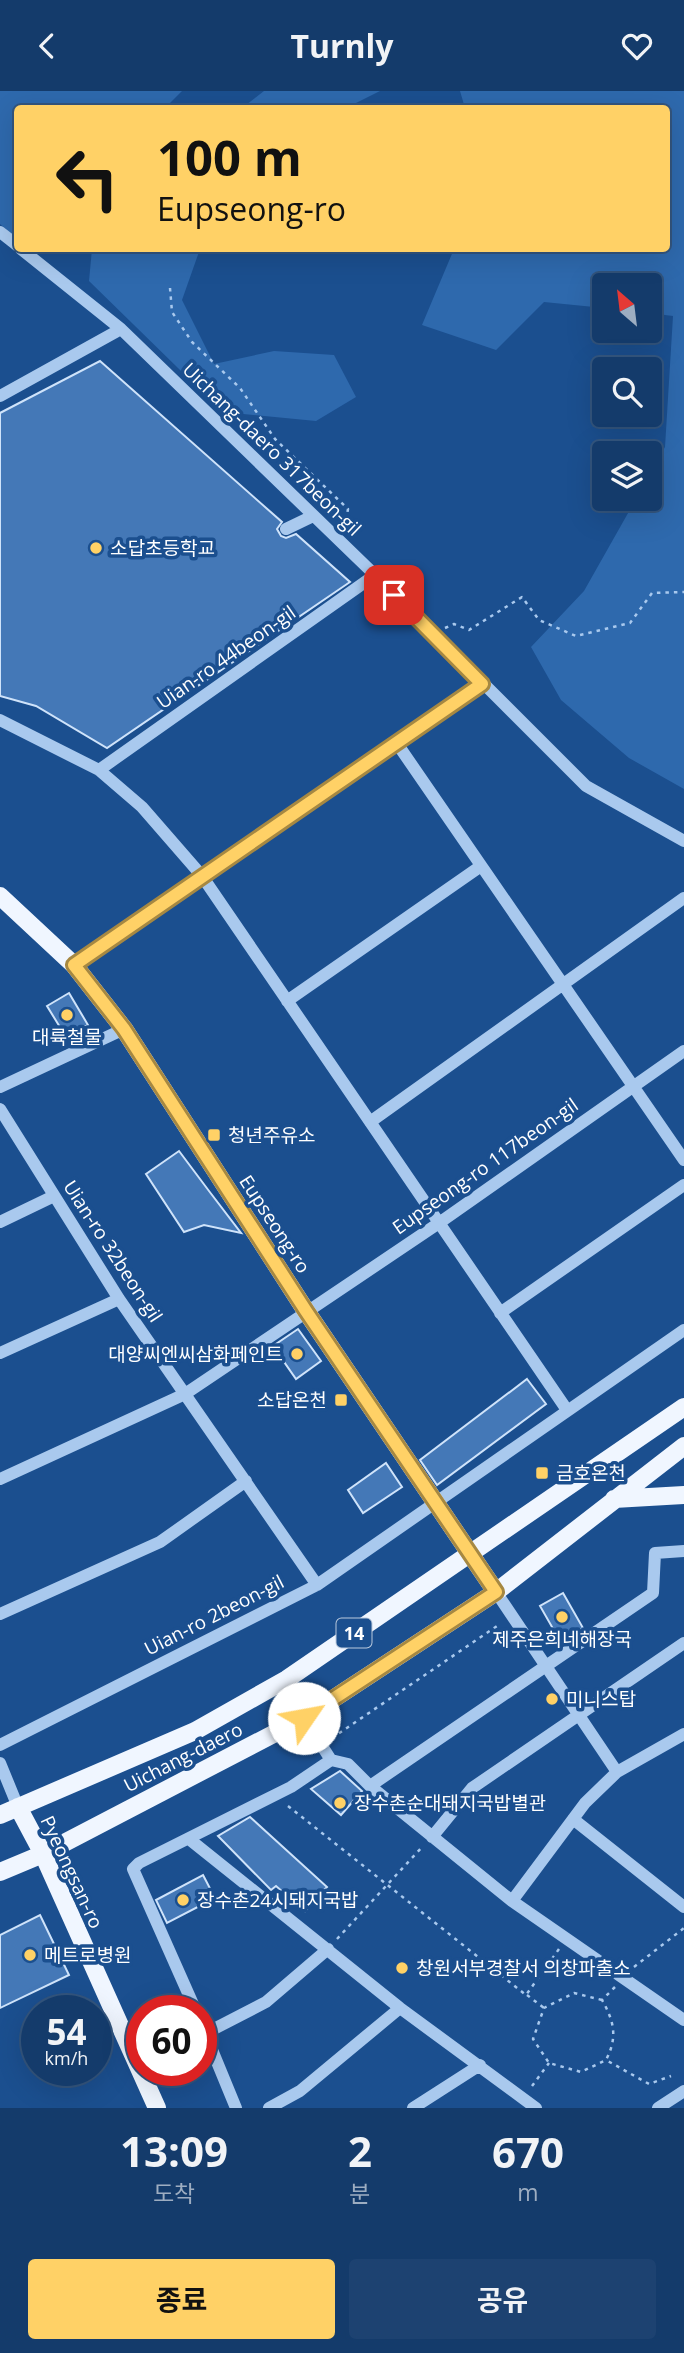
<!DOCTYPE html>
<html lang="ko">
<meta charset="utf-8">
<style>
:root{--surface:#143b6b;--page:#1d4271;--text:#f1f3f6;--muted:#9dadc1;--line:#33557e;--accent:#ffd166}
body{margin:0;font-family:"Open Sans","Noto Sans KR",sans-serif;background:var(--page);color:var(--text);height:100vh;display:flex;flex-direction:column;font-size:26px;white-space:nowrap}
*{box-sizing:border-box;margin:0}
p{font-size:23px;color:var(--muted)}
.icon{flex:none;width:38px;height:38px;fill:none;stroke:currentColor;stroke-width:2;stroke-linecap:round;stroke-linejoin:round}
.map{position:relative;height:2017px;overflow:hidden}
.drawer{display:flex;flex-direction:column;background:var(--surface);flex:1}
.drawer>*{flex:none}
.hud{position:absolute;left:14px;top:14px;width:656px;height:147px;border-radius:7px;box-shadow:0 7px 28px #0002,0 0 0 2px var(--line);background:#ffd166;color:#111;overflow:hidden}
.needle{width:46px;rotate:332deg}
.fabs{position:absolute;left:592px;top:182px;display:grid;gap:14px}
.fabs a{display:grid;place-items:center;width:70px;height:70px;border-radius:7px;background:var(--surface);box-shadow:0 7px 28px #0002,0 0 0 2px var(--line);font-size:35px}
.speed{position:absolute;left:21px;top:1904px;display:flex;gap:14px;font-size:35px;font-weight:700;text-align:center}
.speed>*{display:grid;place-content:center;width:91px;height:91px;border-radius:50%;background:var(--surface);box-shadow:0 7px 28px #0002,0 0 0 2px var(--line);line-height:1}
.speed small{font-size:18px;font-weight:400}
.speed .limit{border:10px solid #d22;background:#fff;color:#111}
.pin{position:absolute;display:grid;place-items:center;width:60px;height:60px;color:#fff;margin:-30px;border-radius:14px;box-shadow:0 4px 10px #0006}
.me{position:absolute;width:77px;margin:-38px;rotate:57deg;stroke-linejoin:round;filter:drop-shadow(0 0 5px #0008)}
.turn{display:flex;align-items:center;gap:24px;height:147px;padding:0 28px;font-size:32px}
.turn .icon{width:91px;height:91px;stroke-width:2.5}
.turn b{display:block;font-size:49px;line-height:60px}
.eta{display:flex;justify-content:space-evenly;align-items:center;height:119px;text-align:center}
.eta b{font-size:42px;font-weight:700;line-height:49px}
.primary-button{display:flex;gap:14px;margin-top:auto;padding:14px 28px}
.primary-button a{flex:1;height:80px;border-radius:7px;background:var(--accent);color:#111;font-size:28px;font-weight:700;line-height:80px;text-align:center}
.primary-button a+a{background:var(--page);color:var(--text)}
header{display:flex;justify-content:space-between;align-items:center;height:91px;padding:0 28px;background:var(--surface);font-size:32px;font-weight:700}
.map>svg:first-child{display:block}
.green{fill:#2e69ad}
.building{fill:#4478b7;stroke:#cfe3fa;stroke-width:2}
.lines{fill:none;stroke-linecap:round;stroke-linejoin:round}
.path{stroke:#a9c9ee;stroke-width:2.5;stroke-dasharray:3.5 5;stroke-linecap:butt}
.minor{stroke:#a9c9ee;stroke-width:12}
.major{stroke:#f0f6ff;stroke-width:18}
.route-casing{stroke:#a68842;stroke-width:18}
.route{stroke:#ffd166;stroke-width:12}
.poi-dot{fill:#ffd166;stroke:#1b4f8f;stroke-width:2.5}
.labels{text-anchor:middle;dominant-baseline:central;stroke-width:7;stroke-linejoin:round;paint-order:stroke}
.shield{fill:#1b4f8f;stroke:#bbcadd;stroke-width:2}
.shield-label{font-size:18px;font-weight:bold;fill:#fff}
.street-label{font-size:19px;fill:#fff;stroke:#1b4f8f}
.poi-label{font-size:19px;fill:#fff;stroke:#1b4f8f;text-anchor:start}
</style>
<header><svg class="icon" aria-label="back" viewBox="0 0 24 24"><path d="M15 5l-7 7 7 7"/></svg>Turnly<svg class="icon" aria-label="heart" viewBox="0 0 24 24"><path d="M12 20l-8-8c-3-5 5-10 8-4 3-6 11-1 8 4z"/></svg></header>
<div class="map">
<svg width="684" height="2017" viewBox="0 0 684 2017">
<rect width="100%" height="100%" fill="#1b4f8f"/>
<path class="green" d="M0 0H182L165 17 18 18 17 148 0 133Z
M264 0H380L346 17H242Z
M460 0H684V698L629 667 561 609 531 556 584 500 636 408H649V384L665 356 673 225 649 222V194H604V217L544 211 496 259 422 234 454 158H667V18L465 17Z
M92 158H200L182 209 214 273 274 260 334 264 356 306 316 330 223 321 89 190Z"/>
<path class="building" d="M100 270 282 431 277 438 281 445 286 447 296 443 350 491 107 657 36 615 0 605V322Z
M69 902 88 934 66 946 47 915Z
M179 1060 209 1100 241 1142 204 1134 184 1141 146 1083Z
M298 1238 321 1270 296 1288 273 1255Z
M527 1288 546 1313 437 1394 420 1369Z
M386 1372 402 1396 363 1422 348 1399Z
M563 1502 583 1537 560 1550 540 1515Z
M340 1680 362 1700 341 1724 311 1698Z
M250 1726 327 1796 305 1820 276 1795 271 1799 218 1745Z
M203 1784 215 1807 167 1832 156 1809Z
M40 1824 69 1884 0 1917V1844Z"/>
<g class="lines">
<path class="path" d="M170 197 172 221 192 251 240 297 275 348 348 418 345 436
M445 537 454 533 469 539 522 506 539 529 576 545 630 532 652 502 684 501
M332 1647 500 1533
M288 1715 526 1904 559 1858
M337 1848 423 1755
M634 1876 684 1837
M615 1896 602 1909C614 1930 618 1946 606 1969L649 1993 671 1985
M527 1904 544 1917
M602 1909 574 1902 544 1917 533 1948 549 1972 581 1981 606 1969
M532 1995 549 1972"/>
<path class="minor" d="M0 141 18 155
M21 158 121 238 375 484 586 695 684 750
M0 305 121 238
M286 438 313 425
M0 629 99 679 142 716 202 785 567 1319
M396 651 684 1069
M99 679 375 484
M74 874 482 593
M287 910 481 775
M0 996 124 938
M0 1018 119 1208 317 1494
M370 1031 684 807
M0 1131 54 1105
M500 1222 684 1094
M0 1262 119 1208
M0 1388 185 1303 439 1132 684 960
M496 1501 617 1681
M0 1523 160 1451 246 1390
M0 1654 317 1494 684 1239
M331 1669 348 1673 370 1695 512 1810 684 1929
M0 1672 18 1716
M370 1695 653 1502 655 1462 684 1460
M573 1728 684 1816
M432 1746 472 1697 684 1552
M189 1748 400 1917 536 2017
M512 1810 585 1712 617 1681 684 1643
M196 1920 133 1778 139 1772 291 1696 331 1669 304 1627
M201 1932 236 2017
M206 1942 266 1911 328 1858
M269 2017 300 2000 400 1917
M413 2017 480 1974
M658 2017 684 2000"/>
<path class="major" d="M0 805 74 874 124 938 306 1220 496 1501
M614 1408 684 1404
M18 1716 43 1763 157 2017
M0 1724 195 1640 287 1588 684 1316
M0 1781 43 1763 304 1627 496 1501 684 1355"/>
</g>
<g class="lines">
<g class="route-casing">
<path id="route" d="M304 1627 496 1501 306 1220 124 938 74 874 482 593 394 504"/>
</g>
<use href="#route" class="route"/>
</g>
<g class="poi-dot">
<circle cx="96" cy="457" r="7"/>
<circle cx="67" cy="924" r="7"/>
<rect x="207" y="1037" width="14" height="14" rx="3.5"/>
<circle cx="297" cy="1263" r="7"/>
<rect x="334" y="1302" width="14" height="14" rx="3.5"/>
<rect x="535" y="1375" width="14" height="14" rx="3.5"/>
<circle cx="562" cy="1526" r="7"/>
<circle cx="552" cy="1608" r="7"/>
<circle cx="340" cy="1712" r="7"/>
<circle cx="183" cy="1809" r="7"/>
<circle cx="30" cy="1864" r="7"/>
<circle cx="402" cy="1877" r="7"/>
</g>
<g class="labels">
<rect class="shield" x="336.5" y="1527.5" width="35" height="29" rx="5"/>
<g class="shield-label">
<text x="354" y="1542">14</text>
</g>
<g class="street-label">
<text transform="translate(272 358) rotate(44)">Uichang-daero 317beon-gil</text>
<text transform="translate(226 566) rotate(-35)">Uian-ro 44beon-gil</text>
<text transform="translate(485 1075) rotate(-35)">Eupseong-ro 117beon-gil</text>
<text transform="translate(275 1133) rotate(57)">Eupseong-ro</text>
<text transform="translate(113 1160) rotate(57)">Uian-ro 32beon-gil</text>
<text transform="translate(214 1524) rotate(-27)">Uian-ro 2beon-gil</text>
<text transform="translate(183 1666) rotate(-27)">Uichang-daero</text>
<text transform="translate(72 1781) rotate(65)">Pyeongsan-ro</text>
</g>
<g class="poi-label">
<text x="110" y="457">소답초등학교</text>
<text x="67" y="946" text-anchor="middle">대륙철물</text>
<text x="228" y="1044">청년주유소</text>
<text x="283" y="1263" text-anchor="end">대양씨엔씨삼화페인트</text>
<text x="327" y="1309" text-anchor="end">소답온천</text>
<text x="556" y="1382">금호온천</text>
<text x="562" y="1548" text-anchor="middle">제주은희네해장국</text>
<text x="566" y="1608">미니스탑</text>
<text x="354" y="1712">장수촌순대돼지국밥별관</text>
<text x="197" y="1809">장수촌24시돼지국밥</text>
<text x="44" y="1864">메트로병원</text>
<text x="416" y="1877">창원서부경찰서 의창파출소</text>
</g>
</g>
</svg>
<div class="fabs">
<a><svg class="needle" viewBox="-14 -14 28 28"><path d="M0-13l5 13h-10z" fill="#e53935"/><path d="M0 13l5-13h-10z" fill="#9dadc1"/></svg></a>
<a><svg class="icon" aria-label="search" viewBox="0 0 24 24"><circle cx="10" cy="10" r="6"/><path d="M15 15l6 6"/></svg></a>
<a><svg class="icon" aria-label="layers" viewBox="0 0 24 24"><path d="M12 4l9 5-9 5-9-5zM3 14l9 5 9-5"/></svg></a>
</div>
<div class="speed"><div>54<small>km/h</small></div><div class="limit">60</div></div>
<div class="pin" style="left:394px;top:504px;background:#d93025"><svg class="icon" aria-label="arrive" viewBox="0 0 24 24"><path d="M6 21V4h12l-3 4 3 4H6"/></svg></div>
<svg class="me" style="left:304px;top:1627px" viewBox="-20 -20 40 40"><circle r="19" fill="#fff"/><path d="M0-13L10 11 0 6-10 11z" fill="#ffd166"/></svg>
<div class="hud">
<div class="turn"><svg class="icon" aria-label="left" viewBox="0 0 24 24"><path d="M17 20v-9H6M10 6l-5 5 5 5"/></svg><div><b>100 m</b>Eupseong-ro</div></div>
</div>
</div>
<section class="drawer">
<div class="eta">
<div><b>13:09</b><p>도착</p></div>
<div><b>2</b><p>분</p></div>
<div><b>670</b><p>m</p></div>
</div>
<div class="primary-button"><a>종료</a><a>공유</a></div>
</section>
